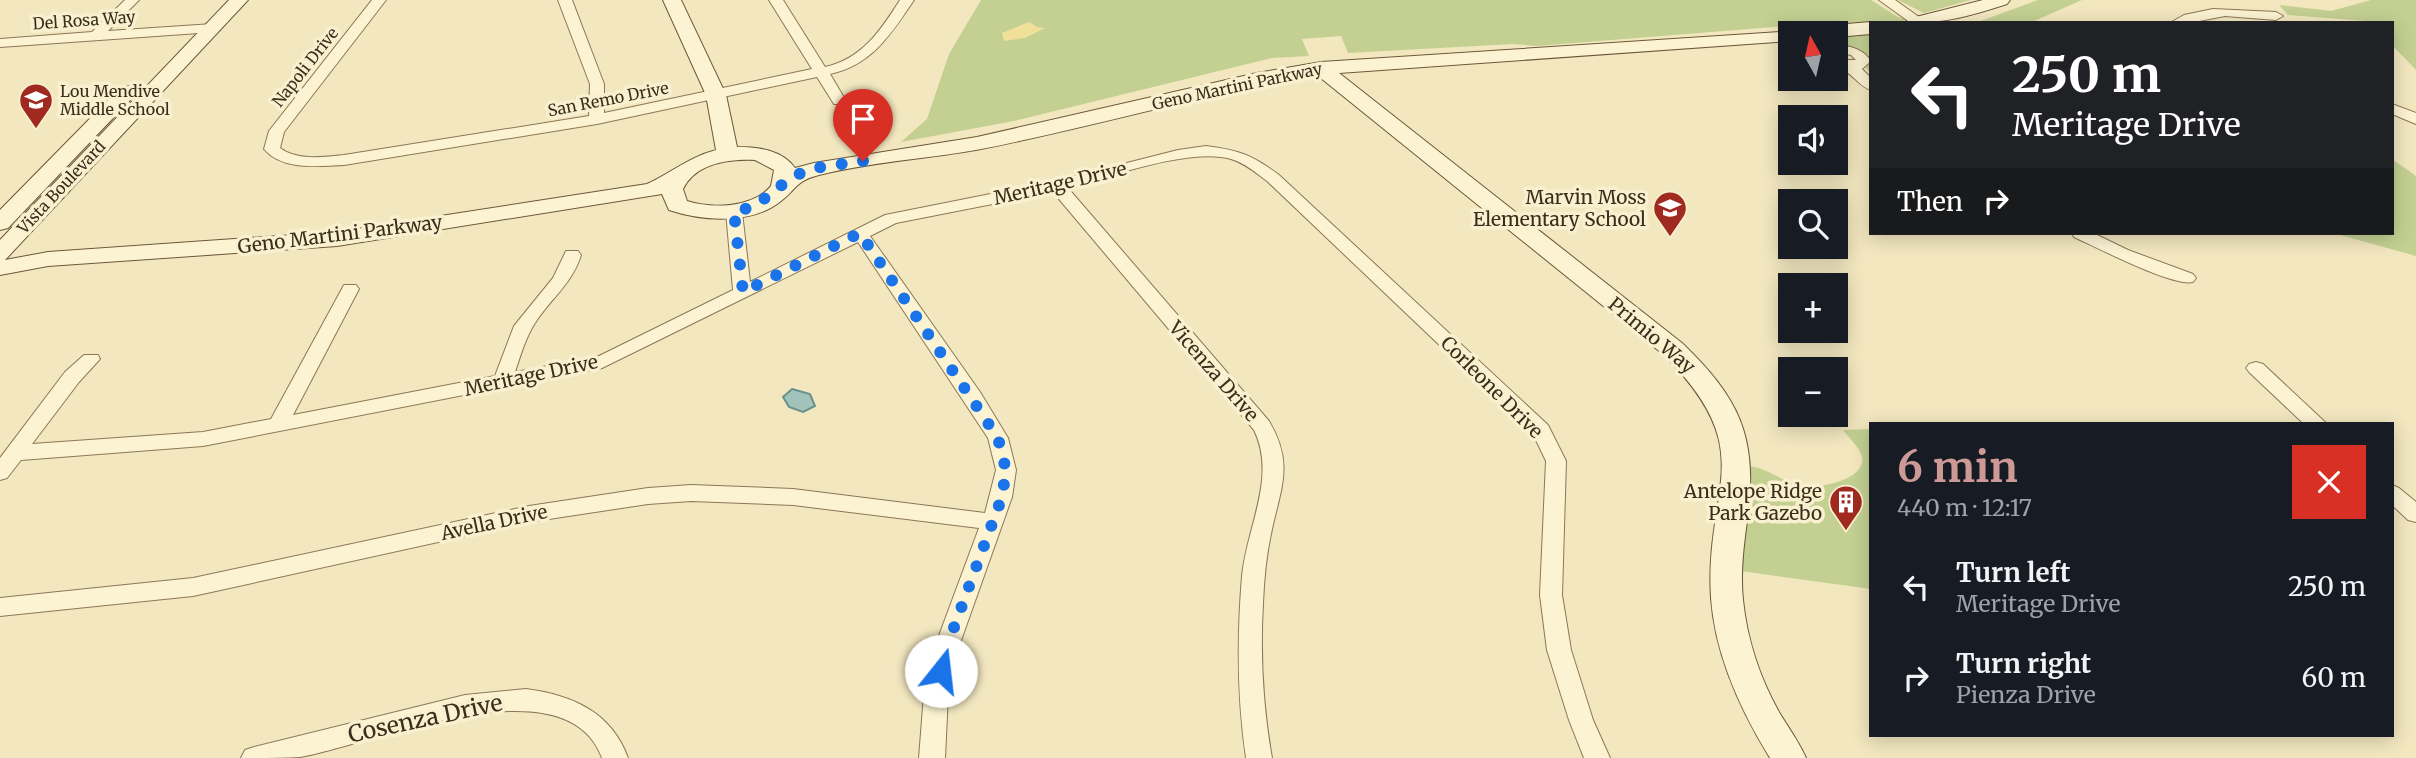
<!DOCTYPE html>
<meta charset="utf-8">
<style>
:root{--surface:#171b24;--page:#20242c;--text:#f1f3f6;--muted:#9ea1a6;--accent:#cd9996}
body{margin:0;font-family:Merriweather,serif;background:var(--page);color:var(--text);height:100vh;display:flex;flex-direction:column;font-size:26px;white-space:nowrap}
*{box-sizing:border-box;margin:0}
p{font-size:23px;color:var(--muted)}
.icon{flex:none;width:38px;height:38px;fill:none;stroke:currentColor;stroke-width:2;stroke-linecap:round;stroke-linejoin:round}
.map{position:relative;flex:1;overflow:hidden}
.side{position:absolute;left:1869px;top:422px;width:525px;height:315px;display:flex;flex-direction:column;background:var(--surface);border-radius:0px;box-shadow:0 4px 18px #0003}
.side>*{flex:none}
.hud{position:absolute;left:1869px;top:21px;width:525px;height:214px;border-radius:0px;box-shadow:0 4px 18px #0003;background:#202124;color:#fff;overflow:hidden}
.needle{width:46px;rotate:352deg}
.controls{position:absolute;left:1778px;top:21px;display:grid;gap:14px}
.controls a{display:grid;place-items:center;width:70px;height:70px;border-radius:0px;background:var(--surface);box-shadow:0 4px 18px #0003;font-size:35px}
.pin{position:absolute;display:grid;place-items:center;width:60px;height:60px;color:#fff;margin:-72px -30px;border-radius:50% 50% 50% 0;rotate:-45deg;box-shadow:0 0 7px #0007}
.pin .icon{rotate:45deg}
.me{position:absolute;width:77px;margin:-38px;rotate:16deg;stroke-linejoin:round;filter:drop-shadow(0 0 5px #0008)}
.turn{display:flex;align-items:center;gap:24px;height:147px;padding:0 28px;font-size:32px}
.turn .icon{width:91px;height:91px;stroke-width:2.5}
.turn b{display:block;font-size:49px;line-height:60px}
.then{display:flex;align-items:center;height:66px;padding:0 28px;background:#0003;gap:14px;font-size:26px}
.round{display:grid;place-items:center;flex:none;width:74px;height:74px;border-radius:0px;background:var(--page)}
.overview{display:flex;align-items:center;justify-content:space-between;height:119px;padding:0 28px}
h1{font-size:42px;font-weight:700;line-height:52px;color:var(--accent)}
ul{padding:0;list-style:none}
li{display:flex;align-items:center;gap:21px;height:91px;padding:0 28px}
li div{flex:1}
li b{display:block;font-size:26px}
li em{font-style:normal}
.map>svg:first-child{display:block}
.green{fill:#c4d092}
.sand{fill:#f0e099}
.water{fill:#a2c3bc;stroke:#69928b;stroke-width:2}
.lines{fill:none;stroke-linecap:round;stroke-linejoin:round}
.street-casing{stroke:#8c7756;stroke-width:2}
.secondary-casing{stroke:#6d5839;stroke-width:2}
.street{fill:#fcf3d3;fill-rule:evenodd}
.secondary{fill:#fcf3d3;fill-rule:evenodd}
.route{stroke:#1a73e8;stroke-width:12;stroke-dasharray:0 21.6}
.labels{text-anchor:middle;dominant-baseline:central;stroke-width:7;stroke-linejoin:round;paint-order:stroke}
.far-street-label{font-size:16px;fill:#3a2d1b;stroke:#f8f0cf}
.far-poi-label{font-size:16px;fill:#3a2d1b;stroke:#f8f0cf;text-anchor:start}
.street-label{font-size:19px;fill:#3a2d1b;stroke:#f8f0cf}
.poi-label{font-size:19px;fill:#3a2d1b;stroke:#f8f0cf;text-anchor:end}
.near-street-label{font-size:23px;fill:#3a2d1b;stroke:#f8f0cf}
</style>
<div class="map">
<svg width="2416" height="758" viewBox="0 0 2416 758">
<rect width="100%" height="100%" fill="#f2e7bf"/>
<path class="green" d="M981 0H1871L1898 17 1930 23H1871V74L1866 68 1868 62 1836 47V33H1823L1812 24 1537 46 1513 44 1348 53 1341 36 1302 39 1309 56 1272 58 1014 121 901 142 927 119 949 54Z
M1898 0H1971L1924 13Z
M2038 0H2082L2030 23H1975Z
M2371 0H2416V70L2392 45V23L2288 15 2279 5 2331 11Z
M2392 159 2416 176V256L2333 233H2392Z
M1871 429V589L1740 571 1749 466C1768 468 1781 481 1800 486 1816 490 1867 480 1862 457 1860 448 1849 438 1843 430Z"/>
<path class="sand" d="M1029 22 1037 27 1045 28 1025 38 1004 41 1002 33Z"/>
<path class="water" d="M792 389 810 394 815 406 803 412 789 407 783 397Z"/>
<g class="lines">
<g class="street-casing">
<path id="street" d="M125 0H139L108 31 213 24 220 28 213 32 0 47V39L92 32Z
M372 0H386L284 132 280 148C298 161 323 157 344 155L589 116 590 84 558 0H572L604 84V113L812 69 769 0H783L825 67C862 59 881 30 900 0H914C891 34 872 65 830 74L846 101 844 104H834L817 77 597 124 344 165C318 166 283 171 264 149L269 131Z
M1879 0H1895L1926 22 1911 23Z
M2213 9 2276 12 2283 16 2276 20 2225 16 2189 23H2170L2184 15Z
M1836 44C1851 47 1862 48 1871 61L1862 69 1871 78V90C1856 85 1852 70 1836 68V60H1856L1851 55 1836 52Z
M2392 104 2416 113V124L2392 114Z
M1206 146C1239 150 1252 155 1279 175L1548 425 1566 461 1562 595 1571 650 1593 720 1610 758H1584L1569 720 1547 650 1540 595 1546 461 1533 434 1267 181C1256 173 1245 163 1231 159 1191 147 1109 177 1068 188L1269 421C1295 465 1280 489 1271 534 1266 557 1264 580 1263 603 1260 655 1263 707 1272 758H1246C1237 697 1237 637 1242 576 1247 526 1277 477 1254 430L1053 192 896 223 870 236 980 392 1008 438 1016 470 1012 497 958 649 948 694 945 758H919L924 694 934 649 979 528 793 505 691 501 648 504 529 522 193 596 0 616V598L193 578 529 506 648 488 691 485 793 489 985 513 996 470 988 438 858 242 602 368 203 446 21 460 7 478 0 480V458L65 372 84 355H98L100 359 79 382 32 444 203 432 271 419 344 285H356L359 289 293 415 495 376 514 326 553 278 566 251H578L581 255C573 282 552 298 537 320 526 336 521 354 515 372L597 357 733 290 726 212 728 208 734 207 742 212 750 282 885 215 1056 181 1178 150Z
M2072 233H2093L2128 250 2193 274 2196 278 2193 282C2173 287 2096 247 2074 237Z
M2256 362 2263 364 2327 424H2304L2249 372 2246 368 2249 364Z
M2392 485 2399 488 2416 502V522L2408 520 2392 505Z
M526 689C571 695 611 711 628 758H602C566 659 371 745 300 757 282 758 260 758 241 758L245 750 254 747 465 695Z"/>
</g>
<g class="secondary-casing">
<path id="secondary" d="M229 0H248L5 260 48 252 337 232 647 184C671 173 689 157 716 150L706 95 663 0H681L726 95 737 147C759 147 782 150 795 168L814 163 977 137 1257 73 1321 62 1797 31 1798 33H1790V41L1339 73 1682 343C1739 398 1757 435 1748 514 1744 543 1740 571 1743 600 1747 639 1760 678 1779 712 1788 727 1799 742 1806 758H1770C1741 711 1715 655 1711 598 1704 487 1762 453 1664 355L1317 75C1202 94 1090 128 976 150 924 159 870 162 819 175 795 181 797 189 781 201 752 225 702 221 669 210L662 194 337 246 48 266 0 275V240ZM755 160 774 170 771 186C753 208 712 209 687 201L683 189C696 163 729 159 755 160Z
M1983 0H2010L2007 4C1970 16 1946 23 1906 23L1908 19Z
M1871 22V34L1836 37V33H1802L1811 27Z
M127 86 134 88 137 92 134 96 8 228 0 230V210L120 88Z"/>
</g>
<use href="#street" class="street"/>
<use href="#secondary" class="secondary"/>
</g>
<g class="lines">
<path class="route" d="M863 161C841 165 816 165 797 175 773 188 764 206 734 212L743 292 860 233 998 438 1006 470 1002 497 946 649 941 671"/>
</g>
<defs>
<g id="school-pin" transform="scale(1.75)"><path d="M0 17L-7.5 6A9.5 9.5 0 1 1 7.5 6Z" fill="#a02a20" stroke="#f8f0cf"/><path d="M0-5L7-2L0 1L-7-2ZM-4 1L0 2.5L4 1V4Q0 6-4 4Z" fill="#fff"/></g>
<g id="building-pin" transform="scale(1.75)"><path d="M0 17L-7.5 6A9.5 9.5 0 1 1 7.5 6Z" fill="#a02a20" stroke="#f8f0cf"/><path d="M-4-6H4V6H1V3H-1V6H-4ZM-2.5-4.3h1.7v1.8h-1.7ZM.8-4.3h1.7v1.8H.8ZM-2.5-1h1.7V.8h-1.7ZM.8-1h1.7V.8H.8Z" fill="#fff"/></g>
</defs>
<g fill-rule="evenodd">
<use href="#school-pin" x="36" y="100"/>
<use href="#school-pin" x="1670" y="208"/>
<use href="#building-pin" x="1846" y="502"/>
</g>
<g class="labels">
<g class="far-street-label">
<text transform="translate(84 20) rotate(-4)">Del Rosa Way</text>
<text transform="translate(305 67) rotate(-52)">Napoli Drive</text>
<text transform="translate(1237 86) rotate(-12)">Geno Martini Parkway</text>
<text transform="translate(608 99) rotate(-11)">San Remo Drive</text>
<text transform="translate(61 187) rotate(-47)">Vista Boulevard</text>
</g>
<g class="far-poi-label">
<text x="60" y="91">Lou Mendive<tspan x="60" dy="18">Middle School</tspan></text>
</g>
<g class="street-label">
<text transform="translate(1060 183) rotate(-13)">Meritage Drive</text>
<text transform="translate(340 234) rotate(-7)">Geno Martini Parkway</text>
<text transform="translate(1652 335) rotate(40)">Primio Way</text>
<text transform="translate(1214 371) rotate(49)">Vicenza Drive</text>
<text transform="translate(531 375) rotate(-12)">Meritage Drive</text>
<text transform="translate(1492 387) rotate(45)">Corleone Drive</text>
<text transform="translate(494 522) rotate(-12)">Avella Drive</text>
</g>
<g class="poi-label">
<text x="1646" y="197">Marvin Moss<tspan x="1646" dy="22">Elementary School</tspan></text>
<text x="1822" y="491">Antelope Ridge<tspan x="1822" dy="22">Park Gazebo</tspan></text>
</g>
<g class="near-street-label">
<text transform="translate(425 718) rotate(-12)">Cosenza Drive</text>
</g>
</g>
</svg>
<div class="controls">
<a><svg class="needle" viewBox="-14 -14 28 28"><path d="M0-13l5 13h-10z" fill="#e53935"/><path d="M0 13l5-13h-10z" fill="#9ea1a6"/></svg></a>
<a><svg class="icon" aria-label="sound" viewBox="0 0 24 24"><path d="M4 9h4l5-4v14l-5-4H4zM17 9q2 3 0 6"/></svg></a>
<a><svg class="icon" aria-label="search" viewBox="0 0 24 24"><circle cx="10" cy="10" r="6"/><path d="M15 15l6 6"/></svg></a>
<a>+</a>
<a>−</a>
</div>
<div class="pin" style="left:863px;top:161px;background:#d93025"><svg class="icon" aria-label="arrive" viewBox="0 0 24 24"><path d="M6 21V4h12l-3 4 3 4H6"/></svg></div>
<svg class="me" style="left:941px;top:671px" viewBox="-20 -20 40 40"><circle r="19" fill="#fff"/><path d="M0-13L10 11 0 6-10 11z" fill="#1a73e8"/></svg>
<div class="hud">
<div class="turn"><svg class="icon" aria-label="left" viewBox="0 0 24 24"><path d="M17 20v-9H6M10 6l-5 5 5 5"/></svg><div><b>250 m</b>Meritage Drive</div></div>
<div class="then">Then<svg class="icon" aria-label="right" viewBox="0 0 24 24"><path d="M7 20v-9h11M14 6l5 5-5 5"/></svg></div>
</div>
<section class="side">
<div class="overview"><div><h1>6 min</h1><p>440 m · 12:17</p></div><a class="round" style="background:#d93025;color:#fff"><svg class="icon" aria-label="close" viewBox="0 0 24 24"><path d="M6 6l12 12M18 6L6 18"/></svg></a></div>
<ul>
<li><svg class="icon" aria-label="left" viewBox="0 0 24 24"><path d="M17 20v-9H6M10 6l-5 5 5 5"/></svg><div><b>Turn left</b><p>Meritage Drive</p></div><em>250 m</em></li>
<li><svg class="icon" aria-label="right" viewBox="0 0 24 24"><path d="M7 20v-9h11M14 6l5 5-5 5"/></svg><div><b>Turn right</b><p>Pienza Drive</p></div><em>60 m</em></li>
</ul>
</section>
</div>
